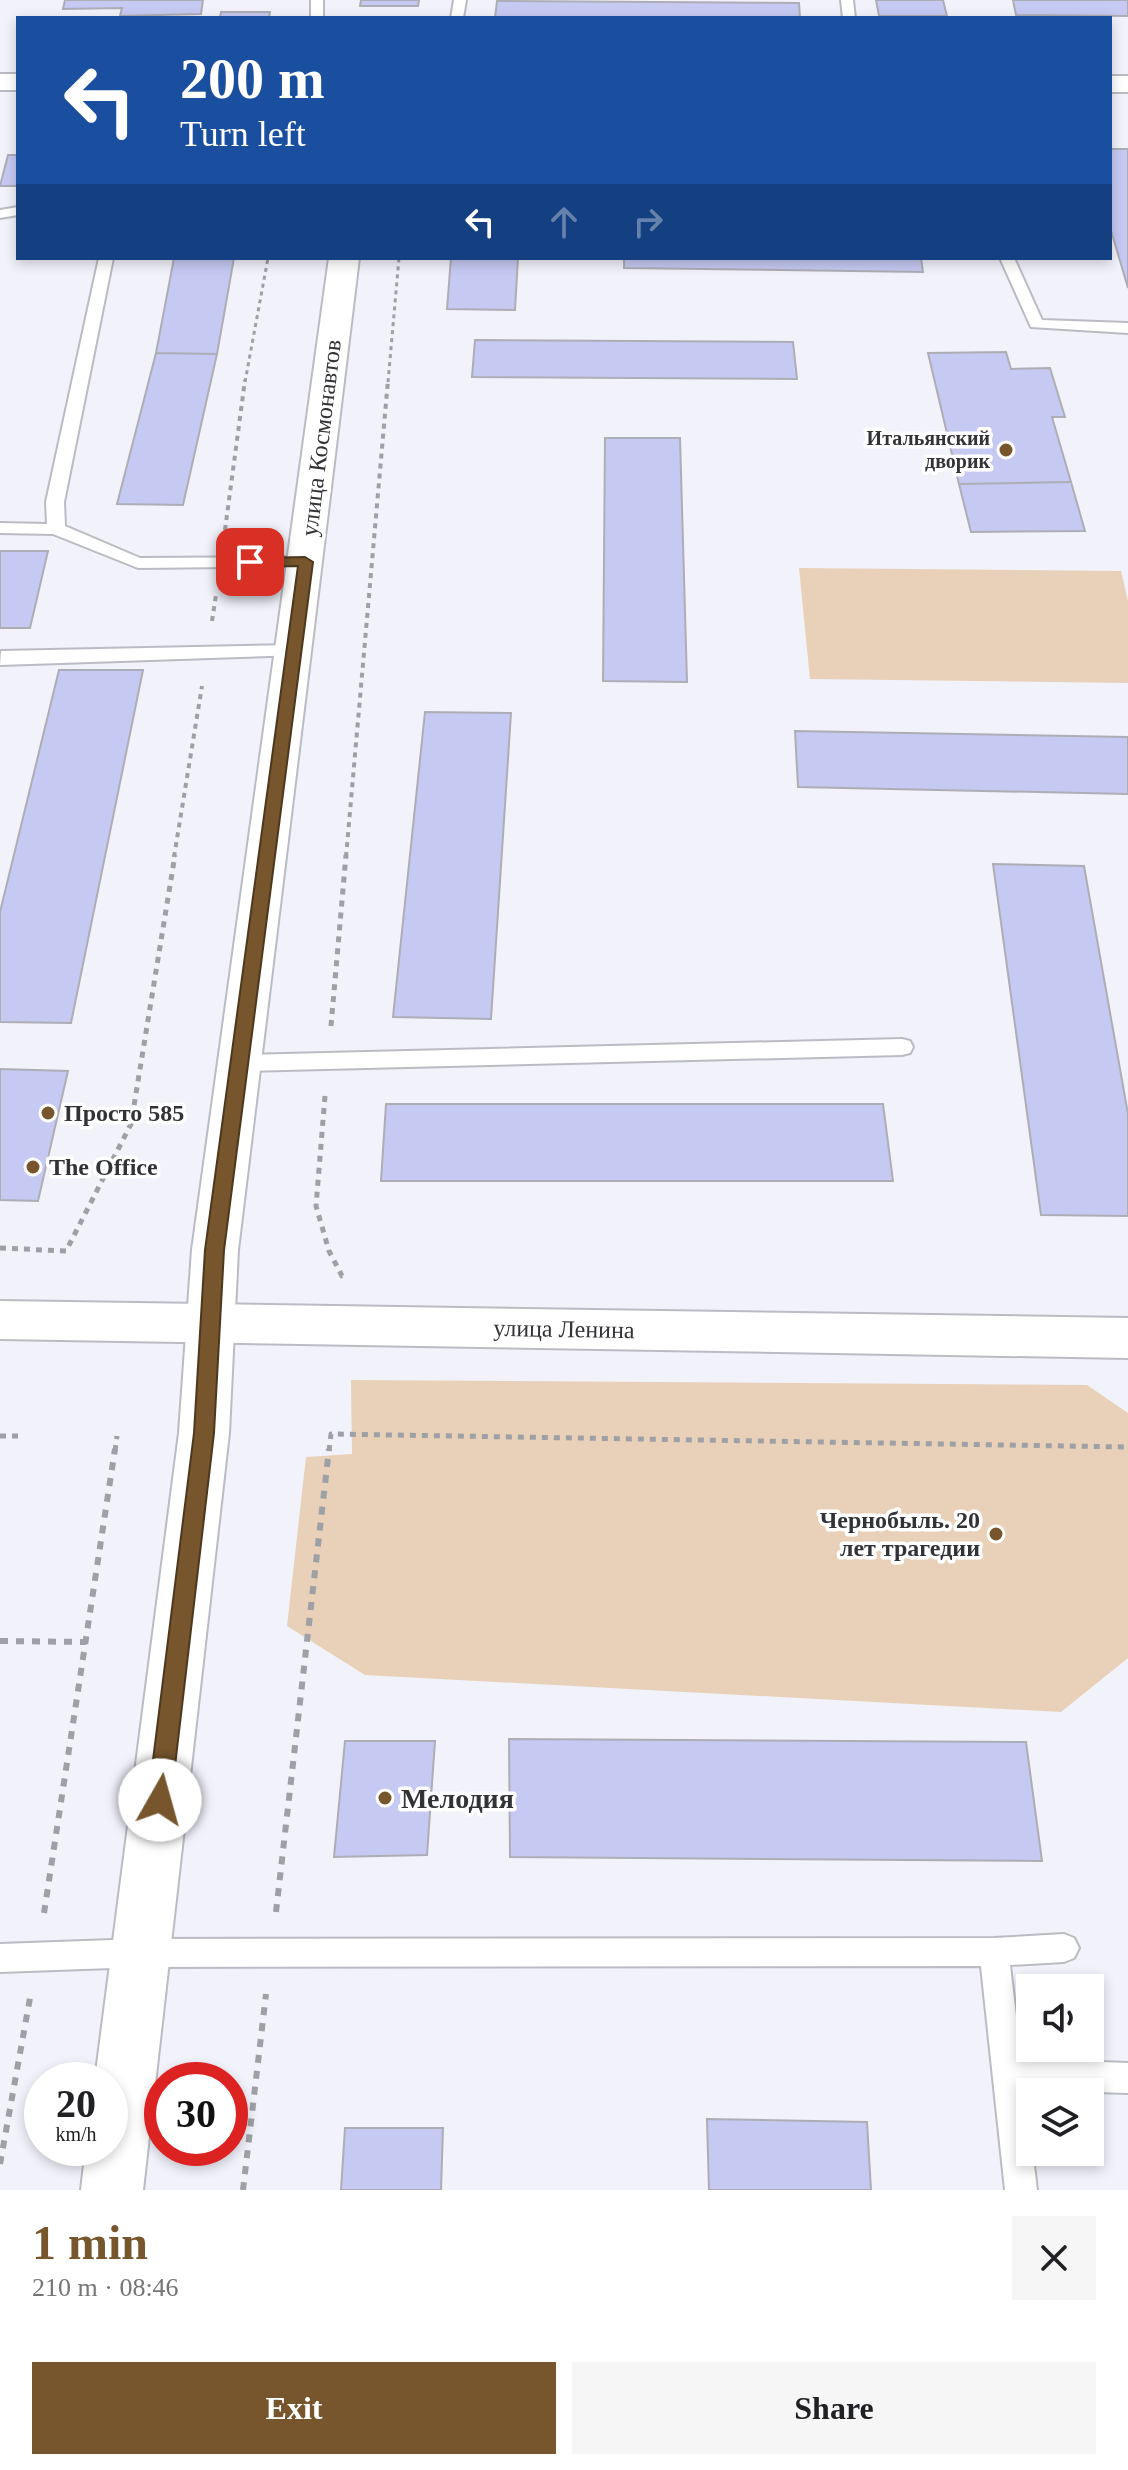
<!DOCTYPE html>
<meta charset="utf-8">
<style>
:root{--surface:#fff;--page:#f6f6f6;--text:#202124;--muted:#757577;--accent:#77562d}
body{margin:0;font-family:"Times New Roman",serif;background:var(--page);color:var(--text);height:100vh;display:flex;flex-direction:column;font-size:30px;white-space:nowrap}
*{box-sizing:border-box;margin:0}
p{font-size:26px;color:var(--muted)}
.icon{flex:none;width:44px;height:44px;fill:none;stroke:currentColor;stroke-width:2;stroke-linecap:round;stroke-linejoin:round}
.map{position:relative;height:2190px;overflow:hidden}
.sheet{display:flex;flex-direction:column;background:var(--surface);flex:1}
.sheet>*{flex:none}
.top-card{position:absolute;left:16px;top:16px;width:1096px;height:244px;border-radius:0px;box-shadow:0 4px 12px #0003;background:#1a4fa0;color:#fff;overflow:hidden}
.buttons{position:absolute;left:1016px;top:1974px;display:grid;gap:16px}
.buttons a{display:grid;place-items:center;width:88px;height:88px;border-radius:0px;background:var(--surface);box-shadow:0 4px 12px #0003;font-size:40px}
.speed{position:absolute;left:24px;top:2062px;display:flex;gap:16px;font-size:40px;font-weight:700;text-align:center}
.speed>*{display:grid;place-content:center;width:104px;height:104px;border-radius:50%;background:var(--surface);box-shadow:0 4px 12px #0003;line-height:1}
.speed small{font-size:20px;font-weight:400}
.speed .limit{border:12px solid #d22;background:#fff;color:#111}
.pin{position:absolute;display:grid;place-items:center;width:68px;height:68px;color:#fff;margin:-34px;border-radius:16px;box-shadow:0 4px 12px #0006}
.me{position:absolute;width:88px;margin:-44px;rotate:7deg;stroke-linejoin:round;filter:drop-shadow(0 0 6px #0008)}
.turn{display:flex;align-items:center;gap:28px;height:168px;padding:0 32px;font-size:36px}
.turn .icon{width:104px;height:104px;stroke-width:2.5}
.turn b{display:block;font-size:56px;line-height:68px}
.lanes{display:flex;align-items:center;height:76px;padding:0 32px;background:#0003;justify-content:center;gap:40px;direction:ltr}
.lanes .off{opacity:.35}
.round{display:grid;place-items:center;flex:none;width:84px;height:84px;border-radius:0px;background:var(--page)}
.headline{display:flex;align-items:center;justify-content:space-between;height:136px;padding:0 32px}
h1{font-size:48px;font-weight:600;line-height:60px;color:var(--accent)}
.action{display:flex;gap:16px;margin-top:auto;padding:16px 32px}
.action a{flex:1;height:92px;border-radius:0px;background:var(--accent);color:#fff;font-size:32px;font-weight:600;line-height:92px;text-align:center}
.action a+a{background:var(--page);color:var(--text)}
.map>svg:first-child{display:block}
.green{fill:#e8d1b8}
.building{fill:#c6c9f2;stroke:#adaeb5;stroke-width:2}
.lines{fill:none;stroke-linecap:round;stroke-linejoin:round}
.lane-casing{stroke:#bbbcc3;stroke-width:4}
.street-casing{stroke:#bbbcc3;stroke-width:4}
.secondary-casing{stroke:#bbbcc3;stroke-width:4}
.primary-casing{stroke:#bbbcc3;stroke-width:4}
.path-far3{stroke:#9fa0a5;stroke-width:3;stroke-dasharray:4 4;stroke-linecap:butt}
.path-far2{stroke:#9fa0a5;stroke-width:4;stroke-dasharray:5 5;stroke-linecap:butt}
.path-far1{stroke:#9fa0a5;stroke-width:5;stroke-dasharray:6 6;stroke-linecap:butt}
.path{stroke:#9fa0a5;stroke-width:6;stroke-dasharray:8 8;stroke-linecap:butt}
.lane{fill:#fff;fill-rule:evenodd}
.street{fill:#fff;fill-rule:evenodd}
.secondary{fill:#fff;fill-rule:evenodd}
.primary{fill:#fff;fill-rule:evenodd}
.route{fill:#77562d;stroke:#4d381d;stroke-width:2}
.poi-dot{fill:#77562d;stroke:#fff;stroke-width:3}
.labels{text-anchor:middle;dominant-baseline:central;stroke-width:7;stroke-linejoin:round;paint-order:stroke}
.far-poi-label{font-size:20px;font-weight:bold;fill:#323336;stroke:#fff;text-anchor:end}
.street-label{font-size:24px;fill:#323336;stroke:#fff}
.poi-label{font-size:24px;font-weight:bold;fill:#323336;stroke:#fff;text-anchor:start}
.near-poi-label{font-size:28px;font-weight:bold;fill:#323336;stroke:#fff;text-anchor:start}
</style>
<div class="map">
<svg width="1128" height="2190" viewBox="0 0 1128 2190">
<rect width="100%" height="100%" fill="#f1f2fa"/>
<path class="green" d="M799 568 1121 571 1128 601V683L810 679Z
M351 1380 1087 1385 1128 1413V1658L1061 1712 365 1675 287 1626 306 1457 352 1454Z"/>
<path class="building" d="M65 0H203L201 14 120 16 122 8 63 9Z
M361 0H419L418 6H360Z
M876 0H943L947 16H879Z
M1013 0H1128V16L1016 15Z
M497 1 799 3 800 18H495Z
M221 12H270L269 18H220Z
M1110 149H1128V288L1110 227Z
M8 155H18V186H0Z
M174 258H234L217 354 156 353Z
M451 258H518L515 310 447 309Z
M624 258H921L923 272 624 268Z
M475 340 793 342 797 379 472 377Z
M1006 352 1011 369 1050 368 1065 417H1052L1071 482 959 484 928 353Z
M156 353 217 354 183 505 117 504Z
M605 438H680L687 682 603 681Z
M1071 482 1085 531 971 532 959 484Z
M0 551H48L30 628H0Z
M59 670H143L71 1023 0 1022V912Z
M425 712 511 713 491 1019 393 1017Z
M795 731 1128 737V794L798 787Z
M993 864 1084 866 1128 1114V1216L1041 1215Z
M0 1069 68 1071 38 1201 0 1200Z
M386 1104H883L893 1181H381Z
M509 1739 1026 1742 1042 1861 510 1857Z
M345 1741H435L427 1855 334 1857Z
M707 2119 867 2122 871 2190H709Z
M345 2128H443L441 2190H341Z"/>
<g class="lines">
<g class="lane-casing">
<path id="lane" d="M311 0H323V18H311Z
M454 0H466L463 18H451Z
M841 0H853L855 18H843Z
M18 207V215L0 218V210Z
M99 258H113L64 502 65 526 140 558 305 557 314 562 311 566 138 568 53 534 0 533V523L47 524 46 502Z
M1000 258H1014L1042 320 1128 323V333L1031 327Z
M294 645 303 651 300 655 0 665 1 651Z
M902 1039 910 1041 913 1047 910 1053 902 1055 240 1071 232 1069 229 1063 232 1057 240 1055Z
M1064 1934 1074 1938 1079 1948 1074 1958 1064 1962 1010 1965 1021 2059 1128 2063V2093L1025 2090 1037 2190H1005L981 1966 141 1967 0 1972V1944L141 1939 994 1938Z"/>
</g>
<g class="street-casing">
<path id="street" d="M329 258H359L238 1250 229 1433 143 2190H81L86 2148H110V2080H95L179 1433 192 1250Z"/>
</g>
<g class="secondary-casing">
<path id="secondary" d="M0 74H18V90H0Z
M1110 76H1128V92H1110Z"/>
</g>
<g class="primary-casing">
<path id="primary" d="M0 1301 1128 1318V1358L0 1339Z"/>
</g>
<path class="path-far3" d="M245 382 268 258
M388 382 399 258"/>
<path class="path-far2" d="M225 530 245 380
M212 621 216 595
M174 857 202 686
M346 857 388 380"/>
<path class="path-far1" d="M331 1026 346 855
M325 1096 316 1206 329 1251 342 1276H346
M0 1248 66 1251 131 1124 175 855
M0 1436H22
M115 1451 117 1436
M329 1451 331 1434 1128 1447"/>
<path class="path" d="M0 1641 86 1642
M276 1912 329 1449
M44 1913 115 1449
M0 2164 30 1998
M243 2190 266 1994"/>
<use href="#lane" class="lane"/>
<use href="#street" class="street"/>
<use href="#secondary" class="secondary"/>
<use href="#primary" class="primary"/>
</g>
<path class="route" d="M305 557 313 562 224 1250 214 1433 171 1800 168 1808 160 1811 152 1808 148 1800 194 1433 205 1250 298 566 250 567 242 562 250 558Z"/>
<g class="poi-dot">
<circle cx="1006" cy="450" r="8"/>
<circle cx="48" cy="1113" r="8"/>
<circle cx="33" cy="1167" r="8"/>
<circle cx="996" cy="1534" r="8"/>
<circle cx="385" cy="1798" r="8"/>
</g>
<g class="labels">
<g class="far-poi-label">
<text x="990" y="438">Итальянский<tspan x="990" dy="23">дворик</tspan></text>
</g>
<g class="street-label">
<text transform="translate(321 438) rotate(-83)">улица Космонавтов</text>
<text transform="translate(564 1329) rotate(1)">улица Ленина</text>
</g>
<g class="poi-label">
<text x="64" y="1113">Просто 585</text>
<text x="49" y="1167">The Office</text>
<text x="980" y="1520" text-anchor="end">Чернобыль. 20<tspan x="980" dy="28">лет трагедии</tspan></text>
</g>
<g class="near-poi-label">
<text x="401" y="1798">Мелодия</text>
</g>
</g>
</svg>
<div class="buttons">
<a><svg class="icon" aria-label="sound" viewBox="0 0 24 24"><path d="M4 9h4l5-4v14l-5-4H4zM17 9q2 3 0 6"/></svg></a>
<a><svg class="icon" aria-label="layers" viewBox="0 0 24 24"><path d="M12 4l9 5-9 5-9-5zM3 14l9 5 9-5"/></svg></a>
</div>
<div class="speed"><div>20<small>km/h</small></div><div class="limit">30</div></div>
<div class="pin" style="left:250px;top:562px;background:#d93025"><svg class="icon" aria-label="arrive" viewBox="0 0 24 24"><path d="M6 21V4h12l-3 4 3 4H6"/></svg></div>
<svg class="me" style="left:160px;top:1800px" viewBox="-20 -20 40 40"><circle r="19" fill="#fff"/><path d="M0-13L10 11 0 6-10 11z" fill="#77562d"/></svg>
<div class="top-card">
<div class="turn"><svg class="icon" aria-label="left" viewBox="0 0 24 24"><path d="M17 20v-9H6M10 6l-5 5 5 5"/></svg><div><b>200 m</b>Turn left</div></div>
<div class="lanes"><svg class="icon" aria-label="left" viewBox="0 0 24 24"><path d="M17 20v-9H6M10 6l-5 5 5 5"/></svg><svg class="icon off" aria-label="ahead" viewBox="0 0 24 24"><path d="M12 20V5M6 11l6-6 6 6"/></svg><svg class="icon off" aria-label="right" viewBox="0 0 24 24"><path d="M7 20v-9h11M14 6l5 5-5 5"/></svg></div>
</div>
</div>
<section class="sheet">
<div class="headline"><div><h1>1 min</h1><p>210 m · 08:46</p></div><a class="round"><svg class="icon" aria-label="close" viewBox="0 0 24 24"><path d="M6 6l12 12M18 6L6 18"/></svg></a></div>
<div class="action"><a>Exit</a><a>Share</a></div>
</section>
